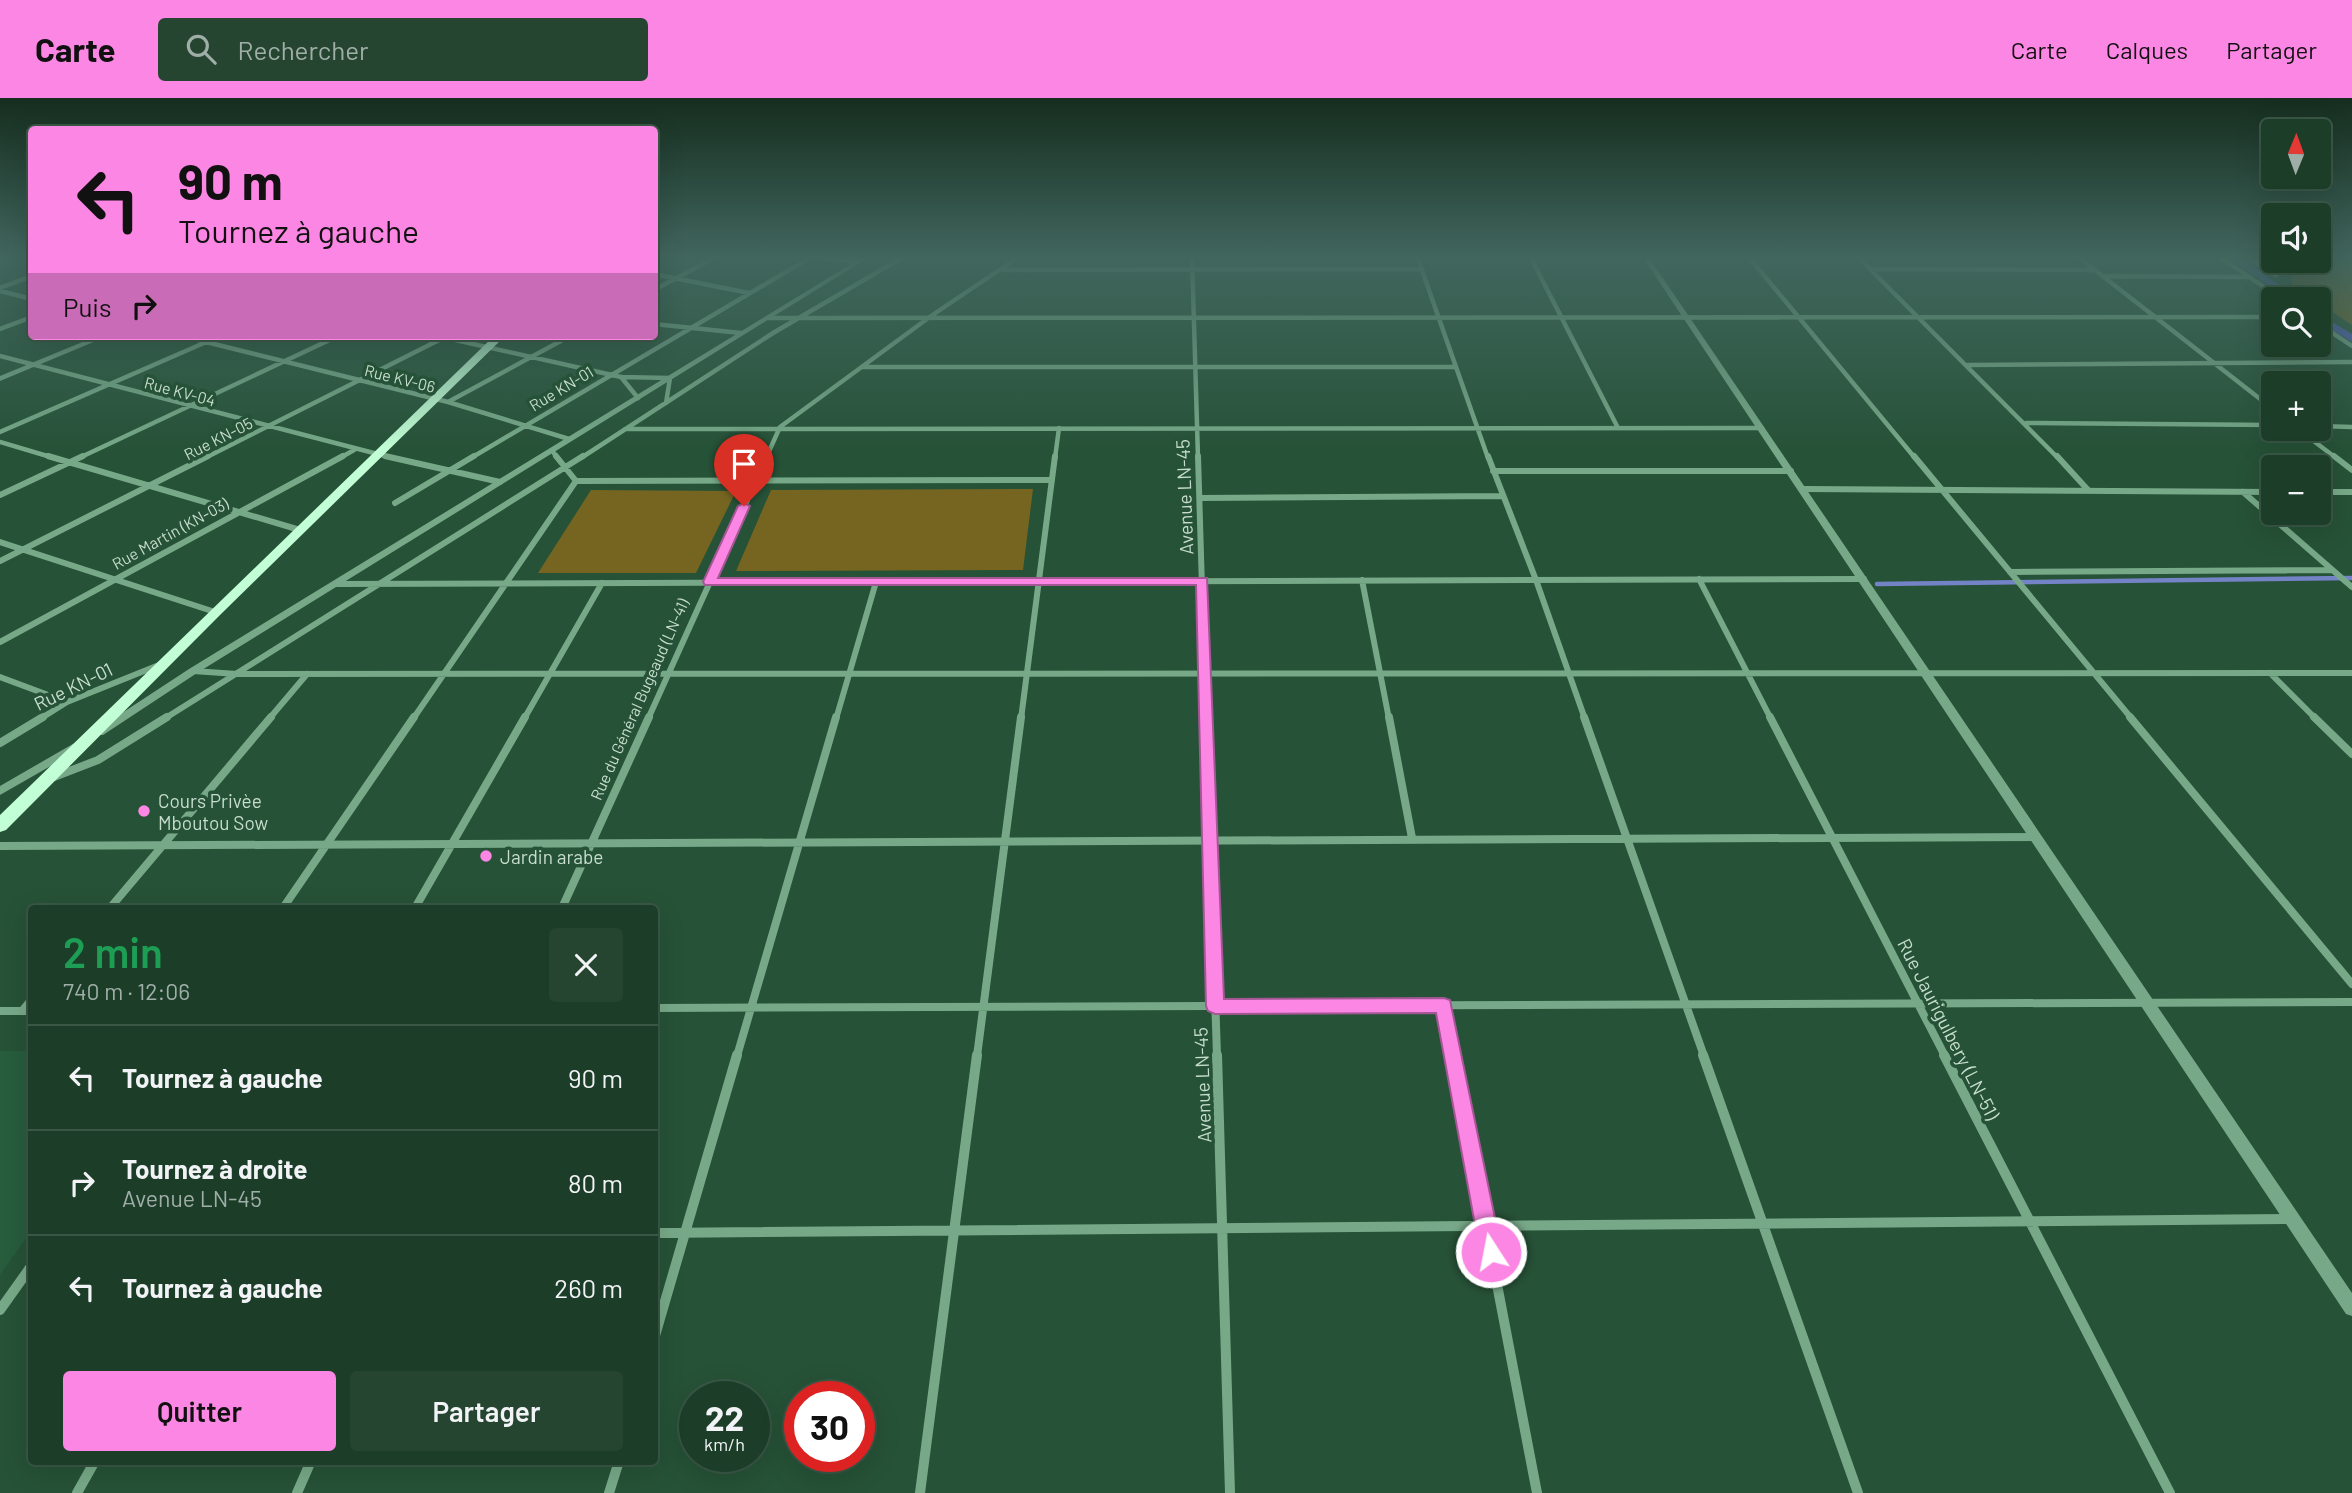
<!DOCTYPE html>
<html lang="fr">
<meta charset="utf-8">
<style>
:root{--surface:#1c3e29;--page:#254531;--text:#f1f3f6;--muted:#a0aea8;--line:#3a5746;--accent:#fc86e4}
body{margin:0;font-family:Barlow,sans-serif;background:var(--page);color:var(--text);height:100vh;display:flex;flex-direction:column;font-size:26px;white-space:nowrap}
*{box-sizing:border-box;margin:0}
p{font-size:23px;color:var(--muted)}
.icon{flex:none;width:38px;height:38px;fill:none;stroke:currentColor;stroke-width:2;stroke-linecap:round;stroke-linejoin:round}
.map{position:relative;flex:1;overflow:hidden}
.sheet{position:absolute;left:28px;top:807px;width:630px;height:560px;display:flex;flex-direction:column;background:var(--surface);border-radius:7px;box-shadow:0 7px 28px #0002,0 0 0 2px var(--line)}
.sheet>*{flex:none}
.top-card{position:absolute;left:28px;top:28px;width:630px;height:214px;border-radius:7px;box-shadow:0 7px 28px #0002,0 0 0 2px var(--line);background:#fc86e4;color:#111;overflow:hidden}
.needle{width:46px;rotate:1deg}
.fabs{position:absolute;left:2261px;top:21px;display:grid;gap:14px}
.fabs a{display:grid;place-items:center;width:70px;height:70px;border-radius:7px;background:var(--surface);box-shadow:0 7px 28px #0002,0 0 0 2px var(--line);font-size:35px}
.speed{position:absolute;left:679px;top:1283px;display:flex;gap:14px;font-size:35px;font-weight:700;text-align:center}
.speed>*{display:grid;place-content:center;width:91px;height:91px;border-radius:50%;background:var(--surface);box-shadow:0 7px 28px #0002,0 0 0 2px var(--line);line-height:1}
.speed small{font-size:18px;font-weight:400}
.speed .limit{border:10px solid #d22;background:#fff;color:#111}
.pin{position:absolute;display:grid;place-items:center;width:60px;height:60px;color:#fff;margin:-72px -30px;border-radius:50% 50% 50% 0;rotate:-45deg;box-shadow:0 0 7px #0007}
.pin .icon{rotate:45deg}
.me{position:absolute;width:77px;margin:-38px;rotate:349deg;stroke-linejoin:round;filter:drop-shadow(0 0 5px #0008)}
.turn{display:flex;align-items:center;gap:24px;height:147px;padding:0 35px;font-size:32px}
.turn .icon{width:91px;height:91px;stroke-width:2.5}
.turn b{display:block;font-size:49px;line-height:60px}
.then{display:flex;align-items:center;height:66px;padding:0 35px;background:#0003;gap:14px;font-size:26px}
.round{display:grid;place-items:center;flex:none;width:74px;height:74px;border-radius:7px;background:var(--page)}
.overview{display:flex;align-items:center;justify-content:space-between;height:119px;padding:0 35px}
h1{font-size:42px;font-weight:600;line-height:52px;color:#1e9e55}
.button{display:flex;gap:14px;margin-top:auto;padding:14px 35px}
.button a{flex:1;height:80px;border-radius:7px;background:var(--accent);color:#111;font-size:28px;font-weight:600;line-height:80px;text-align:center}
.button a+a{background:var(--page);color:var(--text)}
ul{padding:0;list-style:none}
li{display:flex;align-items:center;gap:21px;height:105px;padding:0 35px;border-top:2px solid var(--line)}
li div{flex:1}
li b{display:block;font-size:26px}
li em{font-style:normal}
header{display:flex;align-items:center;gap:42px;box-sizing:border-box;height:98px;padding:0 35px;background:var(--accent);color:#111}
header strong{font-size:33px}
nav{display:flex;gap:38px;margin-inline-start:auto;font-size:24px}
.search{width:490px;height:63px;background:var(--page);display:flex;align-items:center;gap:18px;box-sizing:border-box;padding:0 24px;border-radius:7px;color:var(--muted);font-size:26px}
.map>svg:first-child{display:block}
.built{fill:#275c3d}
.green{fill:#766521}
.lines{fill:none;stroke-linecap:round;stroke-linejoin:round}
.stream{stroke:#7483c6;stroke-width:4.5}
.canal{fill:#515cc3;fill-rule:evenodd}
.minor-far3{stroke:#77a988;stroke-width:4.5}
.minor-far2{stroke:#77a988;stroke-width:6}
.minor-far1{stroke:#77a988;stroke-width:8}
.minor{stroke:#77a988;stroke-width:10}
.tertiary{fill:#77a988;fill-rule:evenodd}
.primary{fill:#c3ffd6;fill-rule:evenodd}
.route{fill:#fc86e4;stroke:#a45794;stroke-width:2}
.poi-dot{fill:#fc86e4;stroke:#265237;stroke-width:2.5}
.labels{text-anchor:middle;dominant-baseline:central;stroke-width:7;stroke-linejoin:round;paint-order:stroke}
.far-street-label{font-size:16px;fill:#c6ddcd;stroke:#265237}
.street-label{font-size:19px;fill:#c6ddcd;stroke:#265237}
.poi-label{font-size:19px;fill:#c6ddcd;stroke:#265237;text-anchor:start}
</style>
<header>
<strong>Carte</strong>
<div class="search"><svg class="icon" aria-label="search" viewBox="0 0 24 24"><circle cx="10" cy="10" r="6"/><path d="M15 15l6 6"/></svg>Rechercher</div>
<nav><a>Carte</a><a>Calques</a><a>Partager</a></nav>
</header>
<div class="map">
<svg width="2352" height="1395" viewBox="0 0 2352 1395">
<rect width="100%" height="100%" fill="#265237"/>
<path class="built" d="M0 953H32L31 1133 0 1177Z"/>
<path class="green" d="M2319 158H2352V227L2319 205V201H2313L2292 188 2291 163H2319Z
M1033 391 1023 472 736 473 771 392Z
M591 392 736 393 696 475H538Z"/>
<g class="lines">
<path class="stream" d="M1877 486 2352 480"/>
<path class="canal" d="M2227 158H2238L2299 201H2288Z
M2319 216 2352 236V244L2319 224Z"/>
<path class="minor-far3" d="M812 158 858 164
M1192 158 1198 360
M1417 158 1488 360
M1530 158 1618 330
M1748 158 1915 360
M1857 158 2058 360
M2077 158 2273 311
M2218 158 2282 201
M2245 158 2276 177
M1870 171 2096 172
M1003 172 1422 171
M654 176 749 195
M2106 178 2250 179
M0 190 32 178
M654 192 718 158
M0 193 32 201
M768 220 2273 219
M654 226 741 235
M2319 226 2352 248
M0 231 32 219
M182 238 448 304 569 341
M442 239 621 279 670 280 666 305
M0 258 393 360
M1968 267 2352 264
M862 269H1456
M621 279 638 300
M448 304 570 238
M2026 325 2273 327
M2319 328 2352 329
M625 331 1762 330
M2298 331 2336 360
M0 334 220 238
M0 344 54 360
M552 352 557 360
M79 360 338 238
M205 360 447 238
M340 360 354 352
M471 360 813 158
M581 360 773 235 905 158
M766 360 780 329 931 218 1020 158
M1055 360 1059 330"/>
<path class="minor-far2" d="M48 358 300 432
M385 358 500 384
M556 358 576 383 1052 382
M1198 358 1206 621
M1488 358 1536 482 1585 621
M1914 358 2132 621
M2057 358 2088 392
M2334 358 2352 372
M1493 373H1791
M1804 391 2273 394
M2243 394 2352 489
M2319 394H2352
M0 397 83 358
M1200 400 1502 398
M395 405 474 358
M0 444 215 514
M0 463 208 358
M2010 474 2332 472
M1699 481 1771 621
M1362 482 1389 621
M335 486 1864 481
M0 544 343 358
M193 573 237 576 2352 575
M2270 575 2316 621
M0 579 67 604
M40 621 67 604 159 567
M164 621 583 358
M269 621 307 576
M413 621 576 383
M524 621 602 485
M648 621 767 358
M836 621 876 484
M1021 621 1055 358"/>
<path class="minor-far1" d="M1206 619 1217 958
M1389 619 1412 740
M1584 619 1704 958
M1770 619 1945 958
M2130 619 2352 886
M2314 619 2352 656
M0 645 43 619
M54 679 98 662 167 619
M0 748 2034 739
M110 810 271 619
M283 810 414 619
M415 810 525 619
M562 810 649 619
M1444 907 1454 958
M654 910 2352 904
M0 913H32
M22 913 32 901
M737 958 836 619
M977 958 1021 619"/>
<path class="minor" d="M1217 957 1230 1395
M1453 957 1537 1395
M1703 957 1858 1395
M1944 957 2170 1395
M654 1135 2292 1121
M0 1212 32 1167
M654 1241 737 957
M77 1395 95 1363
M297 1395 311 1363
M609 1395 619 1363
M920 1395 977 957"/>
<path class="tertiary" d="M864 158H871L197 575 103 637H95L93 634 189 571Z
M1642 158H1648L2352 1195V1218L2346 1216Z
M97 238H108L0 283V278Z
M78 643 84 647 82 650 0 697V688Z"/>
<path class="primary" d="M494 238H505L220 517 6 732 0 734V717Z"/>
</g>
<linearGradient id="sky" x2="0" y2="1"><stop stop-color="#152d1e"/><stop offset="0.45" stop-color="#41665e"/><stop offset="1" stop-color="#41665e" stop-opacity="0"/></linearGradient>
<rect width="2352" height="353" fill="url(#sky)"/>
<path class="route" d="M744 405 750 408 718 480H1207L1224 901 1444 900 1450 902 1502 1154 1499 1161 1491 1164 1483 1161 1480 1154 1436 915 1215 916 1208 913 1206 908 1196 487H705L703 484 738 408Z"/>
<g class="poi-dot">
<circle cx="144" cy="713" r="7"/>
<circle cx="486" cy="758" r="7"/>
</g>
<g class="labels">
<g class="far-street-label">
<text transform="translate(400 280) rotate(14)">Rue KV-06</text>
<text transform="translate(561 290) rotate(-31)">Rue KN-01</text>
<text transform="translate(180 293) rotate(15)">Rue KV-04</text>
<text transform="translate(218 340) rotate(-27)">Rue KN-05</text>
<text transform="translate(170 435) rotate(-29)">Rue Martin (KN-03)</text>
<text transform="translate(639 601) rotate(-66)">Rue du Général Bugeaud (LN-41)</text>
</g>
<g class="street-label">
<text transform="translate(1184 399) rotate(-92)">Avenue LN-45</text>
<text transform="translate(73 588) rotate(-26)">Rue KN-01</text>
<text transform="translate(1949 931) rotate(63)">Rue Jaurigulbery (LN-51)</text>
<text transform="translate(1202 987) rotate(-92)">Avenue LN-45</text>
</g>
<g class="poi-label">
<text x="158" y="702">Cours Privèe<tspan x="158" dy="22">Mboutou Sow</tspan></text>
<text x="500" y="758">Jardin arabe</text>
</g>
</g>
</svg>
<div class="fabs">
<a><svg class="needle" viewBox="-14 -14 28 28"><path d="M0-13l5 13h-10z" fill="#e53935"/><path d="M0 13l5-13h-10z" fill="#a0aea8"/></svg></a>
<a><svg class="icon" aria-label="sound" viewBox="0 0 24 24"><path d="M4 9h4l5-4v14l-5-4H4zM17 9q2 3 0 6"/></svg></a>
<a><svg class="icon" aria-label="search" viewBox="0 0 24 24"><circle cx="10" cy="10" r="6"/><path d="M15 15l6 6"/></svg></a>
<a>+</a>
<a>−</a>
</div>
<div class="speed"><div>22<small>km/h</small></div><div class="limit">30</div></div>
<div class="pin" style="left:744px;top:408px;background:#d93025"><svg class="icon" aria-label="arrive" viewBox="0 0 24 24"><path d="M6 21V4h12l-3 4 3 4H6"/></svg></div>
<svg class="me" style="left:1491px;top:1154px" viewBox="-20 -20 40 40"><circle r="17" fill="#fc86e4" stroke="#fff" stroke-width="3"/><path d="M0-11L8 9 0 5-8 9z" fill="#fff"/></svg>
<div class="top-card">
<div class="turn"><svg class="icon" aria-label="left" viewBox="0 0 24 24"><path d="M17 20v-9H6M10 6l-5 5 5 5"/></svg><div><b>90 m</b>Tournez à gauche</div></div>
<div class="then">Puis<svg class="icon" aria-label="right" viewBox="0 0 24 24"><path d="M7 20v-9h11M14 6l5 5-5 5"/></svg></div>
</div>
<section class="sheet">
<div class="overview"><div><h1>2 min</h1><p>740 m · 12:06</p></div><a class="round"><svg class="icon" aria-label="close" viewBox="0 0 24 24"><path d="M6 6l12 12M18 6L6 18"/></svg></a></div>
<ul>
<li><svg class="icon" aria-label="left" viewBox="0 0 24 24"><path d="M17 20v-9H6M10 6l-5 5 5 5"/></svg><div><b>Tournez à gauche</b></div><em>90 m</em></li>
<li><svg class="icon" aria-label="right" viewBox="0 0 24 24"><path d="M7 20v-9h11M14 6l5 5-5 5"/></svg><div><b>Tournez à droite</b><p>Avenue LN-45</p></div><em>80 m</em></li>
<li><svg class="icon" aria-label="left" viewBox="0 0 24 24"><path d="M17 20v-9H6M10 6l-5 5 5 5"/></svg><div><b>Tournez à gauche</b></div><em>260 m</em></li>
</ul>
<div class="button"><a>Quitter</a><a>Partager</a></div>
</section>
</div>
